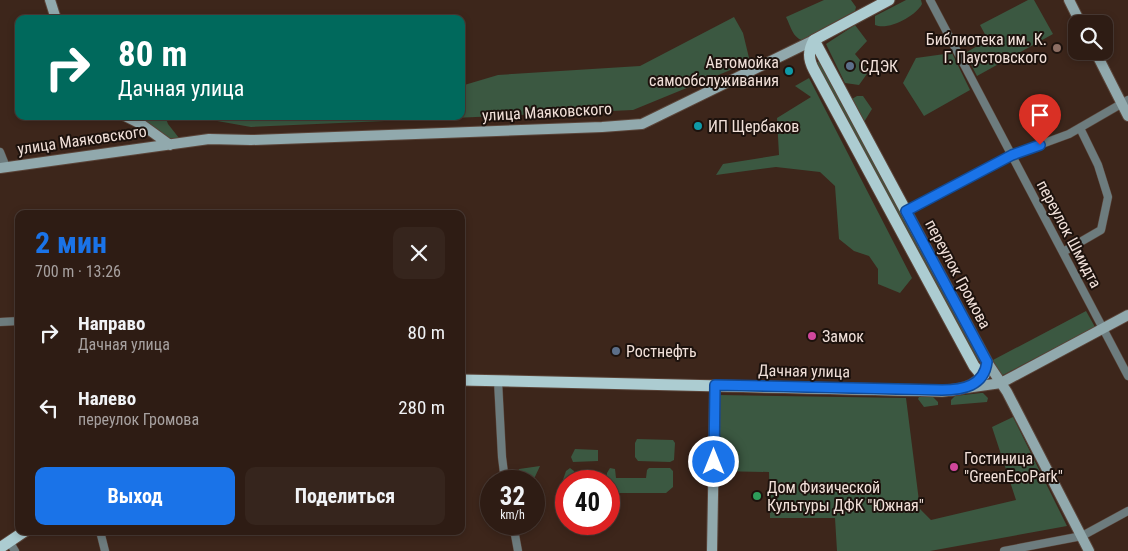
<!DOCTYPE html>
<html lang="ru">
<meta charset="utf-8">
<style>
:root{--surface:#2e1c14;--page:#36251d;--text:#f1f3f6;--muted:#a7a1a0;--line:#493a34;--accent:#1a73e8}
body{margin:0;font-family:"Roboto Condensed",sans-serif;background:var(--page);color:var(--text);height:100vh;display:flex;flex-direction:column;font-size:19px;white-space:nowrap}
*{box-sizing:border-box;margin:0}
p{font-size:16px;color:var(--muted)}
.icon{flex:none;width:28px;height:28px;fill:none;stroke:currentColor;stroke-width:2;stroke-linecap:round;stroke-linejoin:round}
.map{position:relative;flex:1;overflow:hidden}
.drawer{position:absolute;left:15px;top:210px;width:450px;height:325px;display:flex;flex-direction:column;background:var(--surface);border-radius:10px;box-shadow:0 2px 8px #0003,0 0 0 1px var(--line)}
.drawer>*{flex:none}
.top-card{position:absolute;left:15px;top:15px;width:450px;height:105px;border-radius:10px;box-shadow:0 2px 8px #0003,0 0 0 1px var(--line);background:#00695c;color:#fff;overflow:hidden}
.fabs{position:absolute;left:1068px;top:15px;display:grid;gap:10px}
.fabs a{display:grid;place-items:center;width:45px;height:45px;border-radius:10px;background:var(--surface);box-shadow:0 2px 8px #0003,0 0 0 1px var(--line);font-size:25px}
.speed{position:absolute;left:480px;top:470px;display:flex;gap:10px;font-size:25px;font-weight:700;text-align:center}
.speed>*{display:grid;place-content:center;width:65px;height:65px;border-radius:50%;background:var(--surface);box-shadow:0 2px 8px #0003,0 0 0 1px var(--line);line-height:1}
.speed small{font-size:12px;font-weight:400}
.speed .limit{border:8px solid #d22;background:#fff;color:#111}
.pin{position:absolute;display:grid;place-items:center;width:42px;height:42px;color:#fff;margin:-51px -21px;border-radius:50% 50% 50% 0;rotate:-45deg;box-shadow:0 0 5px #0007}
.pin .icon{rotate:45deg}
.me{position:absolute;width:55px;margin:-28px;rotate:0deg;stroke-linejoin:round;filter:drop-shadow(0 0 4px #0008)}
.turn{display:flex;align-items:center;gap:18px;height:105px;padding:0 20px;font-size:22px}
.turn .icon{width:65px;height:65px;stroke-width:2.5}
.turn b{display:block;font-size:35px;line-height:42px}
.round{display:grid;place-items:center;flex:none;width:52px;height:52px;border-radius:10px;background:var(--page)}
.summary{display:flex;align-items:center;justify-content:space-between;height:85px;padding:0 20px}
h1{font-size:30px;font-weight:700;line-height:38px;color:var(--accent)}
.button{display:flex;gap:10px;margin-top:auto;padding:10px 20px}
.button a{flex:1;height:58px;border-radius:10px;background:var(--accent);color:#fff;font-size:20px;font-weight:700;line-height:58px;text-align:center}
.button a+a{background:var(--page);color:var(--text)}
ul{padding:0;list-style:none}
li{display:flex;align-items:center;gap:15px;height:75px;padding:0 20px}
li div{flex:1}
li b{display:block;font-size:19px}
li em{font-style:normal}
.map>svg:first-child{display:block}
.green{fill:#3b5841}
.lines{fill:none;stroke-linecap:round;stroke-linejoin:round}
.street-casing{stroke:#5a4439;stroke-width:9}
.secondary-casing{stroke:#5a4439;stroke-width:12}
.primary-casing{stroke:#5a4439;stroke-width:13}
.street{stroke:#6d7c7e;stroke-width:8}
.secondary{stroke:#91a9ad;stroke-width:10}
.primary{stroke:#acccd1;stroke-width:11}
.route-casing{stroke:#114b97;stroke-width:12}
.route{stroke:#1a73e8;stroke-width:9}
.education-dot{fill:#8d6e63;stroke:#1d120d;stroke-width:2}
.service-dot{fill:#5c6f8a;stroke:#1d120d;stroke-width:2}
.culture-dot{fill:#0f9aa8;stroke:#1d120d;stroke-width:2}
.hotel-dot{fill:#d1479c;stroke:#1d120d;stroke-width:2}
.leisure-dot{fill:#2e9e5b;stroke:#1d120d;stroke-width:2}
.labels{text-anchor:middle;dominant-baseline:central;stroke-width:4;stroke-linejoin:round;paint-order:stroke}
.poi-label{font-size:16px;fill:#f1e0d9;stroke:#1d120d;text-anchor:start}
.street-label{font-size:16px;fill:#f1e0d9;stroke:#1d120d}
</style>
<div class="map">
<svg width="1128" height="551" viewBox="0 0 1128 551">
<rect width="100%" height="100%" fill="#3d261b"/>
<path class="green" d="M824 0H851L856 7 855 11 820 30 805 41C793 39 791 27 786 17Z
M906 0H921L922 4C916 16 888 31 875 25V16Z
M1028 0H1034L1053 34 977 76 965 53 988 40 980 25Z
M734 17 743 33 750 62 633 110 251 127 189 116H461V86L498 75 640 66Z
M855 25 867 41 855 54 869 71 859 85 845 83 826 44Z
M952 53 970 90 924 116 903 83 916 58Z
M821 60 983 359 977 362 816 63Z
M809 78 912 278 900 293 878 284V269L869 256 854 251 839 239 835 186 820 172 776 167 716 175 723 164 779 155 777 118 811 97 795 86Z
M857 96H863L872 109 864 122 852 99Z
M136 116H165L168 124 179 138 169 139Z
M1086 311 1095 327 1001 376 993 360Z
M981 393H983L988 398 987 402 951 405V400L955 396Z
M719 395 906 398 920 509 931 520 1016 500 992 427 1013 417 1067 526 930 551H837L835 518H770L769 472 717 471Z
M919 397H933L938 402V405L924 407 918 399Z
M637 439 673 440 675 443 674 460 670 462 638 461 635 457V443Z
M575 449 598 450V461L573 462 571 457Z
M540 466 533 481H514L519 469Z
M570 468 574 471 573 481H566V509H559L555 503 566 471Z
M610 468 615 469 616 478H646L647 470 649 468H670L673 471V487L666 493H612L609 490V481H607V473Z"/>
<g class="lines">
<g class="street-casing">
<path id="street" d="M930 0 1128 376
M0 152 6 167
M906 211 1012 155 1069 134 1128 100
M1063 252 1101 230 1108 197 1098 165 1080 128
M0 322 19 321
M498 381 502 457 505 481
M513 524 518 551
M100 531 105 551
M9 541 15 551
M1004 551 1082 536 1128 511"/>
</g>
<g class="secondary-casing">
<path id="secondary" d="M50 0 56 19
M1069 0 1081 24
M1095 51 1128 116
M125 116 141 124 170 145
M0 168 209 139 251 140 602 127 642 124 814 40
M987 362 1007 392 1089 551
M966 388 1001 383 1128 315
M712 551 715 385"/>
</g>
<g class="primary-casing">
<path id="primary" d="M814 40 889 0
M461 380 942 391C963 390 984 386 987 362L814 40C808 51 808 59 814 70L974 366 979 372 984 375
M0 548 25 531"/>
</g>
<use href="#street" class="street"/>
<use href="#secondary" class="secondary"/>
<use href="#primary" class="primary"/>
</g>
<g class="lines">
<g class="route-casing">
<path id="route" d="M714 462 715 385 942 390C963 390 984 386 987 362L906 211 1012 155 1040 145"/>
</g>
<use href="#route" class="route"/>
</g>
<circle class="education-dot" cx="1057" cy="48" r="5"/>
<g class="service-dot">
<circle cx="850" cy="66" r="5"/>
<circle cx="616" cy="351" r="5"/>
</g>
<g class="culture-dot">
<circle cx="789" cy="71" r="5"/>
<circle cx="698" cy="126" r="5"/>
</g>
<g class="hotel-dot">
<circle cx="812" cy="336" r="5"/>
<circle cx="954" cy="467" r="5"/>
</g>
<circle class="leisure-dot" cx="757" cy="496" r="5"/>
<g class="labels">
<g class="poi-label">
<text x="1047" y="39" text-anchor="end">Библиотека им. К.<tspan x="1047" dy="18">Г. Паустовского</tspan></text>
<text x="779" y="62" text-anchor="end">Автомойка<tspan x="779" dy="18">самообслуживания</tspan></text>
<text x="860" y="66">СДЭК</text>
<text x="708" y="126">ИП Щербаков</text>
<text x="822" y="336">Замок</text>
<text x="626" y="351">Ростнефть</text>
<text x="964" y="458">Гостиница<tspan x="964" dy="18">"GreenEcoPark"</tspan></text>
<text x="767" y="487">Дом Физической<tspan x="767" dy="18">Культуры ДФК "Южная"</tspan></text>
</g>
<g class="street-label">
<text transform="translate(547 112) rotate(-3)">улица Маяковского</text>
<text transform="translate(82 140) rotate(-8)">улица Маяковского</text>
<text transform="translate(1069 234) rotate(62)">переулок Шмидта</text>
<text transform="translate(958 274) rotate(62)">переулок Громова</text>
<text transform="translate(804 371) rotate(1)">Дачная улица</text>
</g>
</g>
</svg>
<div class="fabs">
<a><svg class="icon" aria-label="search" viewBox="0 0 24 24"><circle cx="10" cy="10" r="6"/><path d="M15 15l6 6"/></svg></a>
</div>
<div class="speed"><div>32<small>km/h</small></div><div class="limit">40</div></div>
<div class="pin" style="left:1040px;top:145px;background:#d93025"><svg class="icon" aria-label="arrive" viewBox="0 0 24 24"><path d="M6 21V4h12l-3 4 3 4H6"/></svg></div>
<svg class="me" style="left:714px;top:462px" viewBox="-20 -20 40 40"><circle r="17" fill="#1a73e8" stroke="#fff" stroke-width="3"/><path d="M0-11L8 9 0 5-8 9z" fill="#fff"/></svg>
<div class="top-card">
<div class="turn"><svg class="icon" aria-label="right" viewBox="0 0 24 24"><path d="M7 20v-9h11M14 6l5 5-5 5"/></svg><div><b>80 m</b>Дачная улица</div></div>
</div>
<section class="drawer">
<div class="summary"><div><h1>2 мин</h1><p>700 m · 13:26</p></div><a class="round"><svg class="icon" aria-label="close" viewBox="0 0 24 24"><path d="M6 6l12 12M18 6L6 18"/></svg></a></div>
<ul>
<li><svg class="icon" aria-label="right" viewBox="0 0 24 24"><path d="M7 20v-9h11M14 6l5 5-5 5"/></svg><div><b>Направо</b><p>Дачная улица</p></div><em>80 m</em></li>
<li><svg class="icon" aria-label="left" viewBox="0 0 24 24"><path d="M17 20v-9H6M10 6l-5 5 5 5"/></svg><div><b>Налево</b><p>переулок Громова</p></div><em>280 m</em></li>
</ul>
<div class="button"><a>Выход</a><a>Поделиться</a></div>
</section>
</div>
